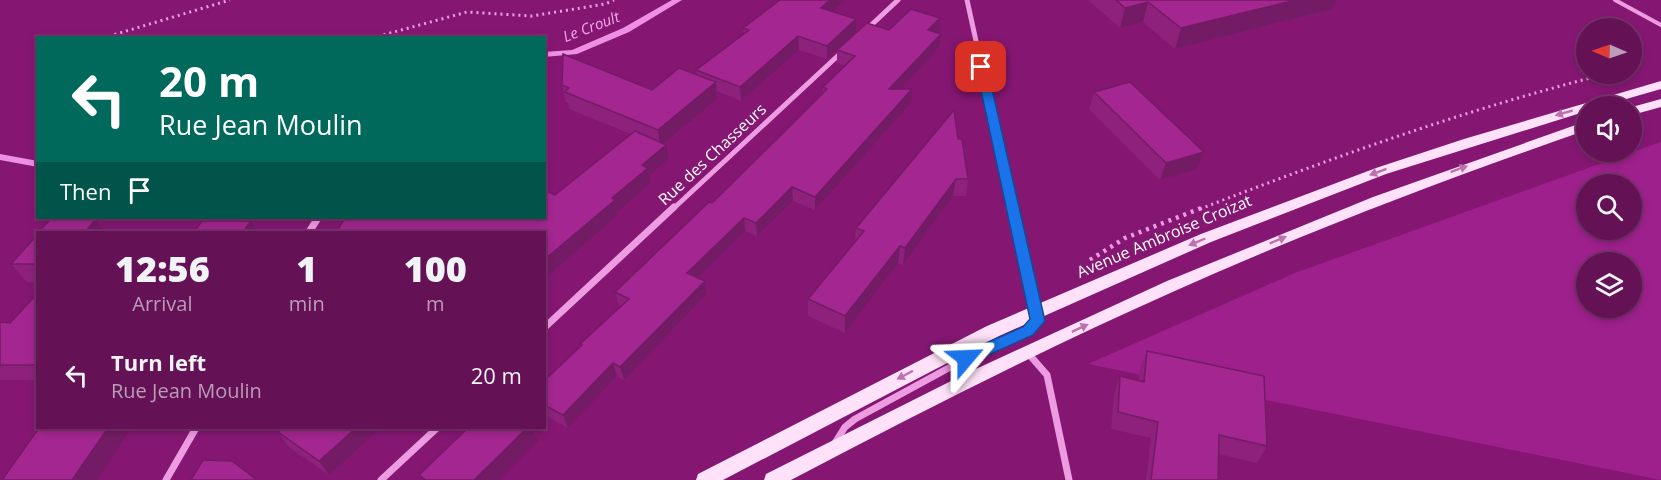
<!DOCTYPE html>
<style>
:root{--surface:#641156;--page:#6c1f60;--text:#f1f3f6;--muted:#bb9db9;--line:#78316c}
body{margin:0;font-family:"Open Sans",sans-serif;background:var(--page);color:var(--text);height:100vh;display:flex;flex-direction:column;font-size:22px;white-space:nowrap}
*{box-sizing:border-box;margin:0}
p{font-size:20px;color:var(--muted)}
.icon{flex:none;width:33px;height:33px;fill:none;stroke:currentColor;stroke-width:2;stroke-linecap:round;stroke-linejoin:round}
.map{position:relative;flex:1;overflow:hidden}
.side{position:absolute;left:36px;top:231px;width:510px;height:198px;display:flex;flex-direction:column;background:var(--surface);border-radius:0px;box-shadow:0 3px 9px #0003,0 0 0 2px var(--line)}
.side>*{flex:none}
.guide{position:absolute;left:36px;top:36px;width:510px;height:183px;border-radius:0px;box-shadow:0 3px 9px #0003,0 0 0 2px var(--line);background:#00695c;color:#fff;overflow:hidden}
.needle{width:39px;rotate:272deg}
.fabs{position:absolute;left:1576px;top:18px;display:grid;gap:12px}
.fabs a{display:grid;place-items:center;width:66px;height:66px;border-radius:50%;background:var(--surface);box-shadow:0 3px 9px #0003,0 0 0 2px var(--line);font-size:30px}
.pin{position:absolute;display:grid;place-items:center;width:51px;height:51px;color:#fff;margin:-26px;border-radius:12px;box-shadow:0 3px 9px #0006}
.me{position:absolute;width:66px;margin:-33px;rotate:64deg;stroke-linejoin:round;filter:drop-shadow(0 0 4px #0008)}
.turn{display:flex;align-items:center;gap:21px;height:126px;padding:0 24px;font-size:27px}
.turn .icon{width:78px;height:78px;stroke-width:2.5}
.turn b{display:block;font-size:42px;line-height:51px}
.then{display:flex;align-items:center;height:57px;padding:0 24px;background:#0003;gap:12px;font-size:22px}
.eta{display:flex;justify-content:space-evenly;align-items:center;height:102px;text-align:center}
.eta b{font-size:36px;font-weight:800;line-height:42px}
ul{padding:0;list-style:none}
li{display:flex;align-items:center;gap:18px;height:84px;padding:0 24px}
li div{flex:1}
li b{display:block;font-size:22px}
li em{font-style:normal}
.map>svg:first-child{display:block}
.green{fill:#9e208c;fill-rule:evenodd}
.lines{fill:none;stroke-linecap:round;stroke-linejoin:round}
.stream{fill:#ef8fe3;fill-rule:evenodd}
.path-far1{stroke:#ed9ce1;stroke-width:3;stroke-dasharray:2 4;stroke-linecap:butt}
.path{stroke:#ed9ce1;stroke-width:4.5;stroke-dasharray:3 5;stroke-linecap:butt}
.service{stroke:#ed9ce1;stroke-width:4}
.minor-far1{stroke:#ed9ce1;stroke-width:5}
.minor{stroke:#ed9ce1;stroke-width:7}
.primary{fill:#ffe2f9;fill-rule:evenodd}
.wall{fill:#8d217c}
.shaded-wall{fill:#731b65}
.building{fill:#a42690;stroke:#731b65;stroke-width:1.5}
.oneway{fill:#bc72af}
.route{fill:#1a73e8;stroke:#114b97;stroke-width:1.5}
.labels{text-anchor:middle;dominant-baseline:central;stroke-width:6;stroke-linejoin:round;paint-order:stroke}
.far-water-label{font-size:15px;font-style:italic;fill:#f4a8ea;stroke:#851773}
.street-label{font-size:16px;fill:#fff;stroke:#851773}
</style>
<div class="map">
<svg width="1661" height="480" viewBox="0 0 1661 480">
<rect width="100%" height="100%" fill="#851773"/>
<path class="green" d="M1661 142V480L1088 364 1295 273ZM1587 184H1632V230H1587ZM1587 262H1632V308H1587Z"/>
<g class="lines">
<path class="stream" d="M672 0H682L629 32 577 54 544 57V52L572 50 623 28Z
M0 154 38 161V167L0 160Z"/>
<path class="path-far1" d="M103 38 230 0
M372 38 467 12 532 16 605 4 614 0
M1632 67 1643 65
M1200 209C1334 157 1467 109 1606 74"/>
<path class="path" d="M1090 260 1125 238 1204 207"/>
<path class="service" d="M1615 0 1661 25"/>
<path class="minor-far1" d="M967 0 1013 209
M866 30 898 0
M673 209 843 51"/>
<path class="minor" d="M309 232 318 218
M544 328 674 207
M1027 352 1047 375 1069 480
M835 443 845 427 855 419 978 352 1028 331 1038 321 1013 207
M166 480 196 428
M381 480 437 428"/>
<path class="primary" d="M1661 81V89L1602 106H1587V111L1386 174 1211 242 999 336 723 480H696L698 474 987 326 1201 234 1376 168 1464 139Z
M1661 99V107L1632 115V107Z
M1587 121V130C1449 178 1311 230 1177 290 1046 348 918 413 791 480H764L766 474 965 374 1167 281 1373 197Z"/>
</g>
<path class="wall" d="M845 0 832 11 856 32 827 59 799 50 741 101 717 91V99L664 144 669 159 650 175 651 183 617 212 618 215 548 276 544 274V232L339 228 555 195 631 134 569 109 568 103 566 102 562 85 652 90 697 75 696 70 744 34 743 28Z
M1088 0H1336L1332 9 1175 49 1143 22 1120 28Z
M940 18 939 31 937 33 939 47 900 89 911 103 815 210 793 201 757 236 745 231 698 278 707 294 624 380 617 376 568 428 544 415V381L580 346V344L621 307 619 305 615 292 712 203 823 93V87L845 66 837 63V50L889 30Z
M1094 92 1204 152 1197 169 1160 180 1089 109Z
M958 139 968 179 966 196H953L903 265 898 263 845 333 808 316V299L855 242 856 228Z
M38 234V282H27L11 264Z
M38 293V380H0V322L10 323Z
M1147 351 1267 446 1257 463 1219 454 1218 480H1146L1151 438 1111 429 1114 394 1120 376 1139 380 1140 369Z
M282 428H381L329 475 289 447 278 432Z"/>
<path class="shaded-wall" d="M830 0H845L822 21 821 8Z
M1296 0H1336L1332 9 1175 49 1181 28Z
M1148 2 1143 22 1120 28 1125 8Z
M940 18 939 31 927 43 928 30Z
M856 19V32L827 59V46Z
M941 34 939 47 888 103 889 89Z
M798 36 799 50 741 101 740 87Z
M716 82 717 99 660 147 658 130Z
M912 89 911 103 815 210V197Z
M666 145 669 159 650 175 651 183 617 212 618 215 548 276 544 266V260L612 198 642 165Z
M1204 152 1197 169 1160 180 1166 163Z
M956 179 953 196 903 265 905 248Z
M792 187 793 201 757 236 756 223Z
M744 218 745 231 690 286 687 273Z
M95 220 105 232H85Z
M251 221 258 232H243Z
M900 246 898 263 845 333V316Z
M705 281 707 294 624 380 620 367Z
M613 363 617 376 568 428 563 415Z
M108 428H131L97 480H72Z
M356 428H381L329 475 319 461Z
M527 428H532L538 441 499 480H474Z"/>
<path class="building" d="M780 0H830L821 8 856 19 827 46 798 36 740 87 696 70 749 30 743 28Z
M1116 0H1296L1181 28 1148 2 1125 8Z
M911 9 940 18 928 30 941 34 889 89H912L815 197 792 187 756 223 744 218 687 273 705 281 620 367 613 363 563 415 544 405V381L582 345 580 344 629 299 615 292 709 202 712 203 780 136 827 89 823 87 855 56 837 50 867 23 889 30Z
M563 54 652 90 679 68 716 82 658 130 565 92 569 88 562 85Z
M1130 82 1204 152 1166 163 1094 92Z
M954 110 958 139H962L968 179H956L905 248 900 246 845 316 808 299 864 231 856 228Z
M635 131 666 145 642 165 648 168 612 198 615 200 544 260V232H325L328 228H339L345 218H544V190L555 195Z
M50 220H95L85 232H38Z
M202 221H251L243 232H194Z
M38 234V264H11Z
M38 293V365H0V322L10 323Z
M1147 351 1264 376 1267 446 1219 435 1218 480H1151L1158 422 1118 412 1120 376 1144 382Z
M39 428H108L72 480H2Z
M282 428H356L319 461 278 432Z
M468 428H527L474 480H426L419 475Z
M203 460 232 461 257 480H191Z"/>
<defs><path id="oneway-solid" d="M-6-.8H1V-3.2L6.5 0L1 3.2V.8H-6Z" transform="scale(1.5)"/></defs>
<g class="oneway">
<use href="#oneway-solid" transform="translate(1564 113) rotate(164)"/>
<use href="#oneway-solid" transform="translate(1459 169) rotate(-20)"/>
<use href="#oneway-solid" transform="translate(1378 172) rotate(160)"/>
<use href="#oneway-solid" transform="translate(1278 240) rotate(-22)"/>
<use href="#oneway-solid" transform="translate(1197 242) rotate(157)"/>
<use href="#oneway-solid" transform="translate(1080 328) rotate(-25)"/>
<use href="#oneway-solid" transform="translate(905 375) rotate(152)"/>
</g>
<path class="route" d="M981 64 987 67 1045 321 1033 335 966 365 961 363 958 358 961 354 1023 327 1030 319 976 67Z"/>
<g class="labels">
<g class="far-water-label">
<text transform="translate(591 26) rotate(-21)">Le Croult</text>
</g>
<g class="street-label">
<text transform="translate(712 154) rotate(-43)">Rue des Chasseurs</text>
<text transform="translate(1164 236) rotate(-23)">Avenue Ambroise Croizat</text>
</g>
</g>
</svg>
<div class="fabs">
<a><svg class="needle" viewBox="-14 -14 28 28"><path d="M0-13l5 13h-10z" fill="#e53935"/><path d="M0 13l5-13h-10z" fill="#bb9db9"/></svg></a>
<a><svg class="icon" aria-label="sound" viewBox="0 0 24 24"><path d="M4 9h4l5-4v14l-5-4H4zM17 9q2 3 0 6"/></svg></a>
<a><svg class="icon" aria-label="search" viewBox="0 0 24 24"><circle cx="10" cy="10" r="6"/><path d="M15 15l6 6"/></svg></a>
<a><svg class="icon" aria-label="layers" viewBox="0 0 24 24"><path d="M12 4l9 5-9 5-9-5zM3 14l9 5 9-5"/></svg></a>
</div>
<div class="pin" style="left:981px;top:67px;background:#d93025"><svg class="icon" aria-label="arrive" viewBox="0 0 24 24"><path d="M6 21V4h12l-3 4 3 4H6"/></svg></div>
<svg class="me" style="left:966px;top:358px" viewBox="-20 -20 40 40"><path d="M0-17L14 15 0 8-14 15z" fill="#1a73e8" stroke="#fff" stroke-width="4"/></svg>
<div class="guide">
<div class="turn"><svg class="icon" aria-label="left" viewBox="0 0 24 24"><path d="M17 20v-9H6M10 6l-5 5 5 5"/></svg><div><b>20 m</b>Rue Jean Moulin</div></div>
<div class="then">Then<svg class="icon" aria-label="arrive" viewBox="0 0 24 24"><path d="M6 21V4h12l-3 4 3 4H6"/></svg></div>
</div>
<section class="side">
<div class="eta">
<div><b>12:56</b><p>Arrival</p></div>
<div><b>1</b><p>min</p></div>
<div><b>100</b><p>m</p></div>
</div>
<ul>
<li><svg class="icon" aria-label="left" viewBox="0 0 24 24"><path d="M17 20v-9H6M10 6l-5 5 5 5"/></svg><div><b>Turn left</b><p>Rue Jean Moulin</p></div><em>20 m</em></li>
</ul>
</section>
</div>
